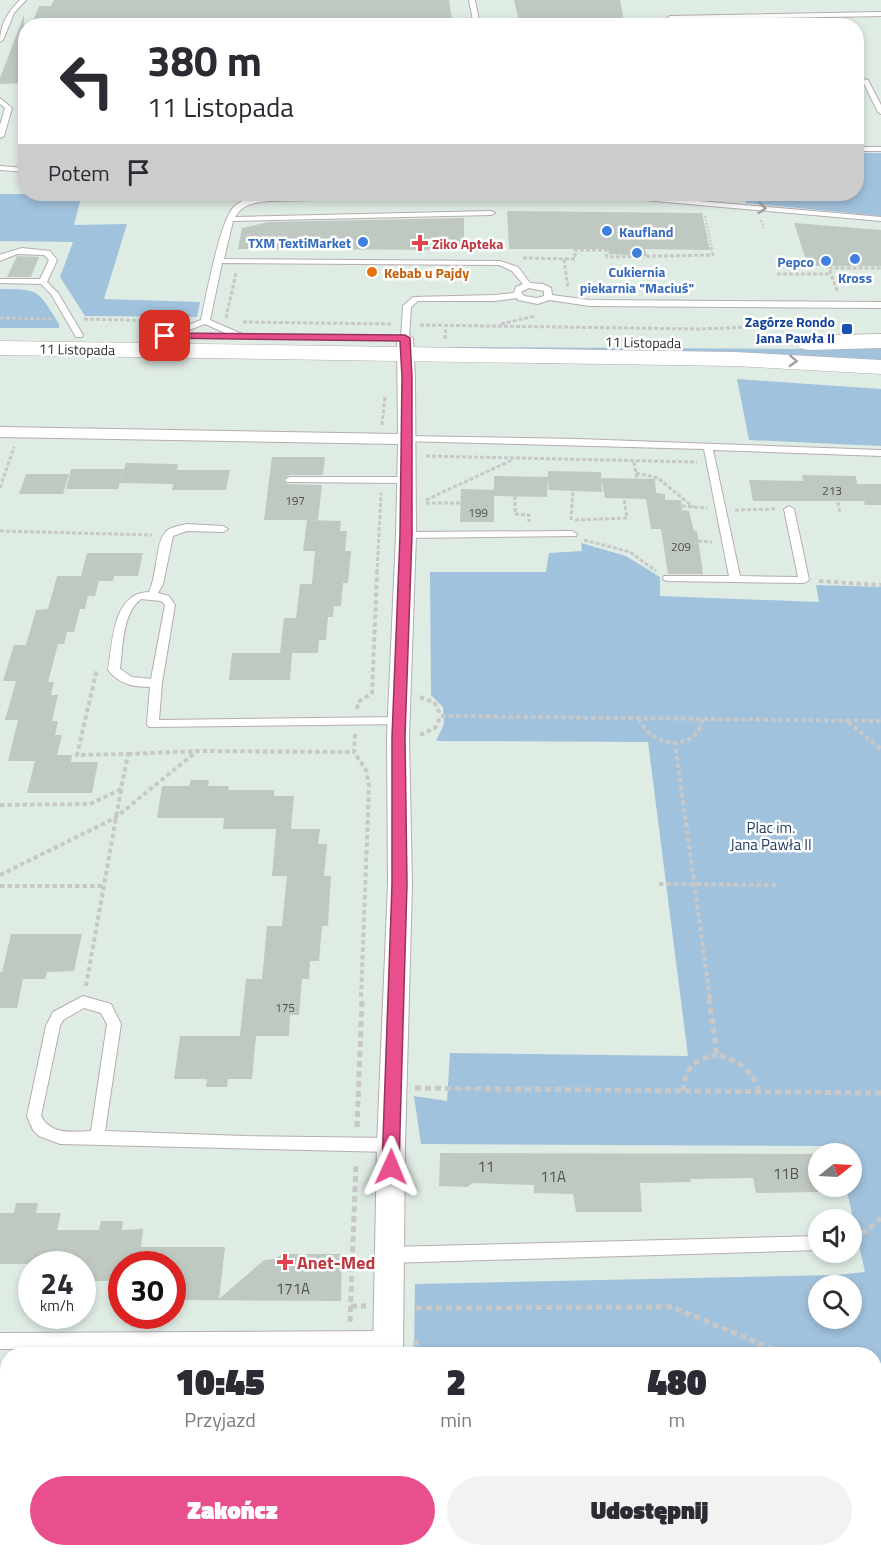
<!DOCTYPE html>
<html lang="pl">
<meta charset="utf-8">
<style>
:root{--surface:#fff;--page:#f2f2f3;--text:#2b2b33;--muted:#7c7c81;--accent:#e94f8d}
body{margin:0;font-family:"Titillium Web",sans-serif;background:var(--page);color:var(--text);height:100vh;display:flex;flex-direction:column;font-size:22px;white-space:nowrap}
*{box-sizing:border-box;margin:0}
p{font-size:20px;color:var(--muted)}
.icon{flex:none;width:33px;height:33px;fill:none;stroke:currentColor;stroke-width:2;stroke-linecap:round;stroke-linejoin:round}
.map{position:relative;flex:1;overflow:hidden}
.sheet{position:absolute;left:0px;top:1347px;width:882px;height:210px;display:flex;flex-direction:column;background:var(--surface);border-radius:24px 24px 0 0;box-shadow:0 3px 9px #0003}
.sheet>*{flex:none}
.top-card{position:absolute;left:18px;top:18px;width:846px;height:183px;border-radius:24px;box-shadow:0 3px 9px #0003;background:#fff;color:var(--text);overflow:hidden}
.needle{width:39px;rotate:72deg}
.tools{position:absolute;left:808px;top:1143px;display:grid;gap:12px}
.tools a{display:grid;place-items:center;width:54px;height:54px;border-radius:50%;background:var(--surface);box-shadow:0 3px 9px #0003;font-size:30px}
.speed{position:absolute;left:18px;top:1251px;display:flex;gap:12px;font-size:30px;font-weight:700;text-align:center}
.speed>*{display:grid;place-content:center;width:78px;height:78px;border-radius:50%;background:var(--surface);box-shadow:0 3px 9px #0003;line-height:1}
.speed small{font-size:15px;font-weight:400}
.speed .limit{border:9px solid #d22;background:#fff;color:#111}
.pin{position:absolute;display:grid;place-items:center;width:51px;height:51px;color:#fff;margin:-26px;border-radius:12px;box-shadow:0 3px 9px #0006}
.me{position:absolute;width:66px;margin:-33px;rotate:1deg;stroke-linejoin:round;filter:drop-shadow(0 0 4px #0008)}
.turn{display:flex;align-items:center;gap:21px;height:126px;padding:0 30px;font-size:27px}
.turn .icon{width:78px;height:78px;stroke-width:2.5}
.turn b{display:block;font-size:42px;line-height:51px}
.then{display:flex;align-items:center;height:57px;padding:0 30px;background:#0003;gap:12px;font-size:22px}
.eta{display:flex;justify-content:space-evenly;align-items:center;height:102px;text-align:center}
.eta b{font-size:36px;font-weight:800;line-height:42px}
.cta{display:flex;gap:12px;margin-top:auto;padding:12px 30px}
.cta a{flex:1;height:69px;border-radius:36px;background:var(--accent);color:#fff;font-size:24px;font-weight:800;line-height:69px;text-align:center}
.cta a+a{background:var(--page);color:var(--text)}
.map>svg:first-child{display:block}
.green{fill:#a1c2dd;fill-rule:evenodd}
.pitch{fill:#9ed5e3}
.building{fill:#bfc8c1}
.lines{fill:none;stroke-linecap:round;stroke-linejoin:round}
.service-casing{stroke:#b7acb0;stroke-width:2}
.minor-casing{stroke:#b7acb0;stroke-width:2}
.secondary-casing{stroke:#b7acb0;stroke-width:1}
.path-far3{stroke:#c8c8c8;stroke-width:2;stroke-dasharray:2 1.5;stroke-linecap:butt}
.path-far2{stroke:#c8c8c8;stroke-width:3;stroke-dasharray:4 2;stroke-linecap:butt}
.path-far1{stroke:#c8c8c8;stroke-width:4;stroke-dasharray:4.5 3;stroke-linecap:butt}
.path{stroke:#c8c8c8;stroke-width:5;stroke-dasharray:6 4;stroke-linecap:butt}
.service{fill:#fff;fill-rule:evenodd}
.minor{fill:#fff;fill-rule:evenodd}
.secondary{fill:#fff;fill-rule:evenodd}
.oneway{stroke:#a0a0a0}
.route{fill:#e94f8d;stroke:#97335c;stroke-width:1.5}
.shop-dot{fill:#3f7fe0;stroke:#fff;stroke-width:2}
.health-dot{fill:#e0444e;stroke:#fff;stroke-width:2}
.food-dot{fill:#e8710a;stroke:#fff;stroke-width:2}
.transit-dot{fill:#1a4fb4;stroke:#fff;stroke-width:2}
.labels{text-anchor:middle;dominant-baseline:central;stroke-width:5;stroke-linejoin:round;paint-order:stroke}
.number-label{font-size:12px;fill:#515351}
.far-shop-label{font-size:14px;font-weight:bold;fill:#366cbe;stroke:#fff;text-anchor:end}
.far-health-label{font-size:14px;font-weight:bold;fill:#be3a42;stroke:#fff;text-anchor:start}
.far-food-label{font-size:14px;font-weight:bold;fill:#c56008;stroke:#fff;text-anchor:start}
.far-transit-label{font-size:14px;font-weight:bold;fill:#164399;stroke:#fff;text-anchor:end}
.far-street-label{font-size:14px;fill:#2c2c2c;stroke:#fff}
.park-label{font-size:15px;fill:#223d62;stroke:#fff}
.near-number-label{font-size:15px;fill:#515351}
.near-health-label{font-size:18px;font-weight:bold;fill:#be3a42;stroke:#fff;text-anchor:start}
</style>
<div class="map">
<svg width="881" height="1557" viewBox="0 0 881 1557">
<rect width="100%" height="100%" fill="#dfece4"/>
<path class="green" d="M857 153H881V216L746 203 742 194H856Z
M0 194H82L74 225 127 224 104 299 200 302 197 317 85 316 60 277 73 242 0 241Z
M0 289C40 289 38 290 59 324V328H0Z
M881 346V362L449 351 450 347 802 349Z
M737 379 881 389V446L749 440Z
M581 543 626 556 660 577V596L819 602 816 585 881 587V1557H412V1550H874V1354H414L415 1284 835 1275 865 1272 846 1187 852 1186V1154L838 1153 837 1146 421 1144 414 1096 447 1101 450 1053 688 1056 648 742 436 741 444 724 443 707 431 695 430 572H546L549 553 582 551ZM819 1286H852V1318H819Z"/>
<path class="pitch" d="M496 1550H778L780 1557H496Z"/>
<path class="building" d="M54 0H449L453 26H31L39 6H51Z
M514 0H620L625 26H520Z
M24 15 26 83 0 84V78Z
M507 211 702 213 710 250 645 249 647 256 609 254 608 249H509Z
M464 218V244H460V250L238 249 242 228 269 222Z
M794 223 881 230V266H808Z
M17 256 39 257 31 277H7Z
M272 457H325L323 475H290L283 480 287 484 322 485 318 520H264Z
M126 463 178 464 174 484 120 483Z
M71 469H124L118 489H66Z
M177 470H230L226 490H172Z
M548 471 601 472 602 492 549 490 548 478 547 497 494 496V522H460L461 489 494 490V476L548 477Z
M26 474H69L63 494H19Z
M802 475 856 476 857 484H881V505H865L864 501H753L749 480 803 481Z
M601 478 655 479 656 493 665 494V500H681L682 510 689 511 694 531H697L703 574H668L661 529H651L646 499 605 498Z
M307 520 341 521 340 531H347L345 551H351L348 583H343L341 606H334L333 617H328L326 640H319L318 653H280L284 618H296L300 584H312L315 551H303Z
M87 553H143L138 576H114L113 581H99L95 596H88L85 609H80L74 632H67L64 644H58L48 682H54L51 695H58L52 721H58L55 735H62L57 755H72L71 762H98L92 793H27L35 761H8L18 720H5L16 681H3L14 645H26L36 610 48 609 57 576H81Z
M232 653H292L290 680H229Z
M191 780H209L208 786H229L228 790H274V796H294L291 829H320L318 844H327L324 876H331L328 926H322L319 961H310L309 979H302L299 1015H290L289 1036H256L252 1079H228L227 1087H206L207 1079H174L180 1036H240L246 979H262L267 926H282L287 876H272L276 829H223L224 818H157L162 786H189Z
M11 934H82L74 971 47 972 45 979H23L17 1008H0V972H2Z
M440 1153 819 1154V1192L756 1193 753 1178 690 1179 691 1182 640 1183 642 1212H576L573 1194 534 1193V1185L473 1183 467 1187 439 1186Z
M16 1203H38L36 1213H61L57 1230H99L101 1221H123L122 1230 143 1229 141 1247H225L219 1299 264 1260 275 1259 282 1254H342L341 1301 172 1300V1264H122V1281H82V1264H0V1213H14Z"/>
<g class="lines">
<g class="service-casing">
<path id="service" d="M20 0H26L14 13 3 40 0 42C0 24 8 12 20 0Z
M469 0H475L480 26H474Z
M881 12V16L670 20 667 18 670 16Z
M856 78 868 80 881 105V114L878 112 863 82H856Z
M0 98 12 108 4 136 0 138V125L5 108 0 104Z
M856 147H881V151H856Z
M0 166 26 168V172L0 170Z
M422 194H509L505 196 269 201C255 203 243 203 235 217L491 211 495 213 491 215 233 221 224 259 500 261 518 267 530 283 543 284 551 288 552 295 590 300 881 302V308L590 306 549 300 538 304 518 300 517 298 494 301H418L411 307 409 338 405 341 401 338 403 306 413 297 494 295 514 293 516 287 523 284 512 271 499 265 222 263 210 320 242 334V338H236L205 324 168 338 161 336 201 320C206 297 220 220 234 207 242 198 257 198 269 197ZM529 288 544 291V296L537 298 524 296 521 292Z
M595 194H619L881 217V221L599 196Z
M22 248 50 251 57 260 47 282 58 293 83 335 82 337H76L51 294 41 284 0 283V279H40L49 260 44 255 17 254 0 261V255L2 254Z
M405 436 578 439 881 450V456L713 450 740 576 798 577 784 509 789 506 794 509 809 580 804 583 668 581 664 580 663 578 664 576H729L704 449 402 441V437Z
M290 477H405L410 480 405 483 287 482 285 480Z
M187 524 223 526 228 529 223 532 187 531 173 536 163 584 158 593 169 596 175 605 162 683 159 720 399 717 405 721 403 724 149 727 147 724 150 687C133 687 119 684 108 670 113 643 112 593 149 592 157 576 156 544 164 534 168 527 179 526 187 524ZM141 599 161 601 165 605 151 679 132 677 120 669C123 648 122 613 141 599Z
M572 531 577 534 576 536 406 538 401 535 406 532Z
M83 996 111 1004 121 1024 105 1131 244 1136 391 1138 396 1140 398 1145 396 1150 391 1152 60 1144 39 1136 33 1130 27 1116 46 1026 53 1012ZM84 1008 101 1013 107 1024 91 1131C72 1132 51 1135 41 1116L60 1026 63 1020Z
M819 1236V1250L389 1263 383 1260 381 1255 383 1250 389 1247Z
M388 1331 394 1333 396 1339 394 1345 388 1347 0 1349V1333Z"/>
</g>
<g class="minor-casing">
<path id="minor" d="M405 333 413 338 415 377 416 535 409 737 412 884 405 1145 403 1354H373L377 1145 388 884 387 737 396 535 398 444 0 437V427L398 434 397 338Z
M368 1550H402V1557H368Z"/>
</g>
<g class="secondary-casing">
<path id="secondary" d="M881 334V348L808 350 800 348 796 343 800 338 808 336Z
M0 341 735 352 881 360V374L735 366 0 355Z"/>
</g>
<path class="path-far3" d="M517 198 585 197
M705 216 712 249
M761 220 764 228"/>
<path class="path-far2" d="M523 258 575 259V250H606L607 257 713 255 711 247
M564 259 568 288
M777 274H831
M837 291 829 268H881
M0 318 53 319
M226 318 236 273
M84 319 167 321
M243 322 392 324
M501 324 535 316
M420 325 698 329 802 325
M445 339 446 325
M382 425 385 397
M426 456 697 462
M634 462 637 479
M636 473 658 478 693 507
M0 488 14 447
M515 496V514L529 515V522
M426 500 514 459
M838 502 840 514
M426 503H462
M682 506 707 508
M735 510 776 509
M571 520 573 491
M575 520 627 518 624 499
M0 531 152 535
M584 540 630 552 656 571
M698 541 712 542
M377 573 381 493"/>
<path class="path-far1" d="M819 581 881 585
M420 697 434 702 441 716
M357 709 358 702 372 693 377 572
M639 718C646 735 658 741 675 743
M702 719C700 735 690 741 675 743L710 999
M848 722 881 749
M355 734 354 752 366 770 369 786 361 999
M420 735 435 728 441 716 881 721
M128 754 197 751
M0 805 90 804 121 789 128 754 77 755 97 669
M0 875 115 818 197 751 354 752
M659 884 777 885
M0 886H103
M86 986 121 790"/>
<path class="path" d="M709 998 717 1055C738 1060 752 1070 759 1091
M415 1088 881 1093
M683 1091C685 1068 694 1059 717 1055
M357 1127 362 998
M852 1237 866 1231 881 1218
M351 1306H366
M416 1308 672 1307 785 1354
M350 1322 356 1162
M416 1340V1354
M874 1392 881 1395
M336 1550V1557"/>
<use href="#service" class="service"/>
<use href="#minor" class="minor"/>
<use href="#secondary" class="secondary"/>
</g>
<defs><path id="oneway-chevron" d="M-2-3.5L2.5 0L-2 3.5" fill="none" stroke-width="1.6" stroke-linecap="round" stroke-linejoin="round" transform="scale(1.5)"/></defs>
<g class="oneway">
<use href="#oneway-chevron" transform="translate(762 208) rotate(5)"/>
<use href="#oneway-chevron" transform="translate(793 361) rotate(3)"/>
</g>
<path class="route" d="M165 333 405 335 410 338 412 377V535L405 737 407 884 399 1167 397 1173 391 1175 385 1173 382 1167 392 884V737L400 535 402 377 400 341 162 338V334Z"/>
<g class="shop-dot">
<circle cx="607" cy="231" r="6"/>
<circle cx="363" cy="242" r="6"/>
<circle cx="637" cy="253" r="6"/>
<circle cx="855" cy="259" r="6"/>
<circle cx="826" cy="261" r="6"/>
</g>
<g class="health-dot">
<path d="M417 234h6v6h6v6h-6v6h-6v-6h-6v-6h6z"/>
<path d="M282 1253h6v6h6v6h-6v6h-6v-6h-6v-6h6z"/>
</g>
<circle class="food-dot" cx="372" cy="272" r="6"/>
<rect class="transit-dot" x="841" y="323" width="12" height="12" rx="3"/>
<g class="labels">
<g class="number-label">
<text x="832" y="490">213</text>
<text x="295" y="500">197</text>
<text x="478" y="512">199</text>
<text x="681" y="546">209</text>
<text x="285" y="1007">175</text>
</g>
<g class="far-shop-label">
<text x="619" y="231" text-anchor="start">Kaufland</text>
<text x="351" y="242">TXM TextiMarket</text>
<text x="814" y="261">Pepco</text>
<text x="637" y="271" text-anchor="middle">Cukiernia<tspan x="637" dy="16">piekarnia "Maciuś"</tspan></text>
<text x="855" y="277" text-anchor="middle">Kross</text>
</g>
<g class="far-health-label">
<text x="432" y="243">Ziko Apteka</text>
</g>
<g class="far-food-label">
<text x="384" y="272">Kebab u Pajdy</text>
</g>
<g class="far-transit-label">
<text x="835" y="321">Zagórze Rondo<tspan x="835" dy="16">Jana Pawła II</tspan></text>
</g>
<g class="far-street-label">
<text transform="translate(643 342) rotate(1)">11 Listopada</text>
<text transform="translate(77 349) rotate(1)">11 Listopada</text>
</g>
<g class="park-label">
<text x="771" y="827">Plac im.<tspan x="771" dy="17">Jana Pawła II</tspan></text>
</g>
<g class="near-number-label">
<text x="486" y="1166">11</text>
<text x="786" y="1173">11B</text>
<text x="553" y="1176">11A</text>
<text x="293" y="1288">171A</text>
</g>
<g class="near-health-label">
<text x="297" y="1262">Anet-Med</text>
</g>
</g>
</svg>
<div class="tools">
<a><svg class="needle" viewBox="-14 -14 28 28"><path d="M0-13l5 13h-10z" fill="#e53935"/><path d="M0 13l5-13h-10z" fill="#7c7c81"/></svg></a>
<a><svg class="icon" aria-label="sound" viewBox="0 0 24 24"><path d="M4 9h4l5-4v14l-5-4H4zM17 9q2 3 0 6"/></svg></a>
<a><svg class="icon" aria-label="search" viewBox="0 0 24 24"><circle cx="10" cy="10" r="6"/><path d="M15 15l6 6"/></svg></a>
</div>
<div class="speed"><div>24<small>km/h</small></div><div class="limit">30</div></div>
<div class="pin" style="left:165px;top:336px;background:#d93025"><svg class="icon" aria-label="arrive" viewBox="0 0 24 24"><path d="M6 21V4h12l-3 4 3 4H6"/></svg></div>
<svg class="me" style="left:391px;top:1167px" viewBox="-20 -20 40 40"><path d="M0-17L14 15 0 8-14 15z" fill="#e94f8d" stroke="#fff" stroke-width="4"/></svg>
<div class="top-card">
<div class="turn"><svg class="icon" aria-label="left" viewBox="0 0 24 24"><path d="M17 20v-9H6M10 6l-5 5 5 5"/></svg><div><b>380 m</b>11 Listopada</div></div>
<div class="then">Potem<svg class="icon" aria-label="arrive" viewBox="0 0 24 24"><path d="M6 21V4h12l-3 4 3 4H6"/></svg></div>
</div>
<section class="sheet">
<div class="eta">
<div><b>10:45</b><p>Przyjazd</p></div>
<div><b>2</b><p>min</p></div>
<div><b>480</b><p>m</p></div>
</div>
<div class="cta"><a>Zakończ</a><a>Udostępnij</a></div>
</section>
</div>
